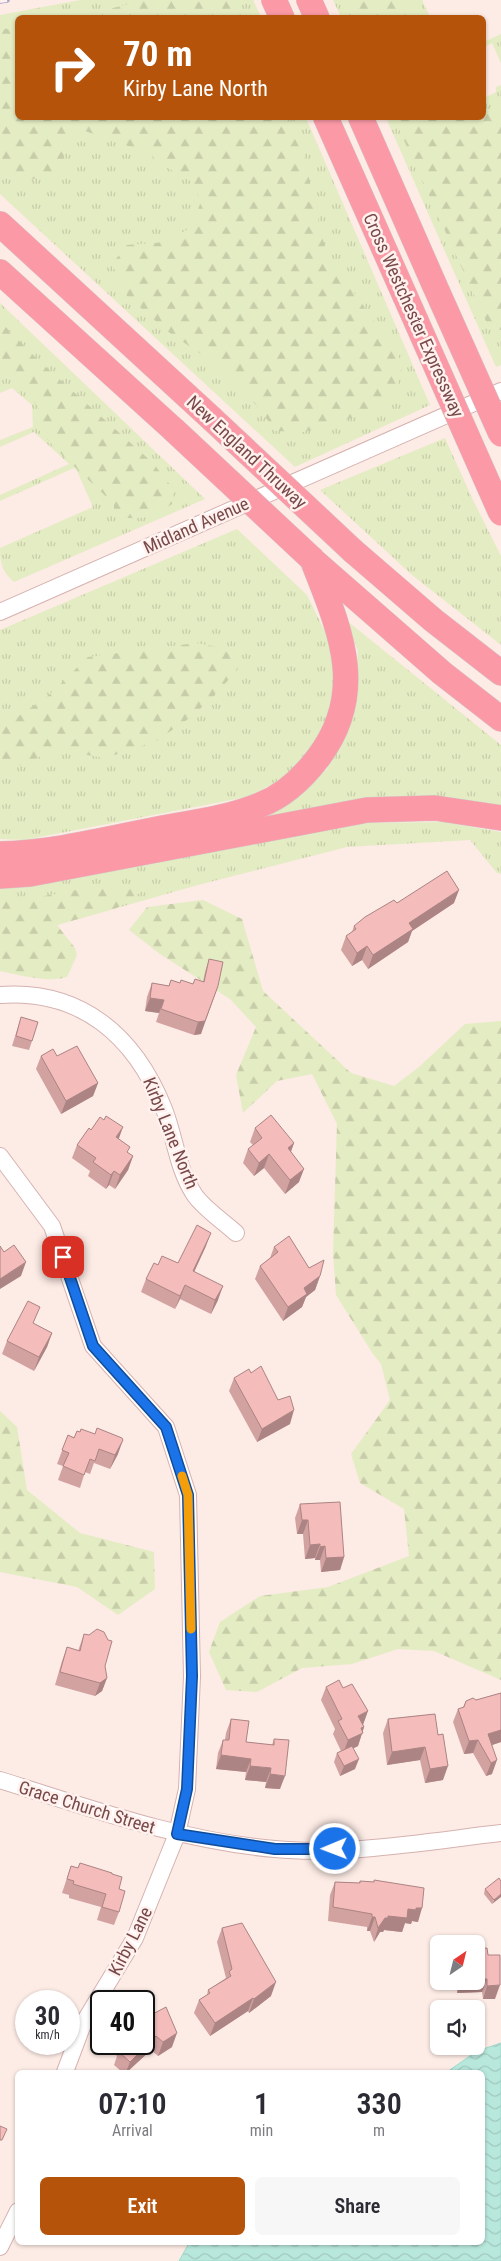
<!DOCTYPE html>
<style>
:root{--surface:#fff;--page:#f7f7f7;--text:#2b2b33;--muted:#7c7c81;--accent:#b45309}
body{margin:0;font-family:"Roboto Condensed",sans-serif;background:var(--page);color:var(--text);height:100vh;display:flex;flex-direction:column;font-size:19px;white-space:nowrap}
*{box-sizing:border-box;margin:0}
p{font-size:16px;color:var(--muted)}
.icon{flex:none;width:28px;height:28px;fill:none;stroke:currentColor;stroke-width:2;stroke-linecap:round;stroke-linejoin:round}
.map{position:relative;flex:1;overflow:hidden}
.details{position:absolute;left:15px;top:2070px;width:470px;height:175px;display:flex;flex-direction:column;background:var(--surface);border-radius:8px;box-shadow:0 1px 4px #0004}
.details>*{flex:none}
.banner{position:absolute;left:15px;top:15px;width:471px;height:105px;border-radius:8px;box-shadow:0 1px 4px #0004;background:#b45309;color:#fff;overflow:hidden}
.needle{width:32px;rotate:35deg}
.tools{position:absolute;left:430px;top:1935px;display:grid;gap:10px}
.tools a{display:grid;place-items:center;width:55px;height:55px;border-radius:8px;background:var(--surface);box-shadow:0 1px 4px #0004;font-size:25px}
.speed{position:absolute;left:15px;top:1990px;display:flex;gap:10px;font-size:25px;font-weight:700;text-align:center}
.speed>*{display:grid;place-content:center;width:65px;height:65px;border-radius:50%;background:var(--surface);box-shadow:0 1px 4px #0004;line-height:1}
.speed small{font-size:12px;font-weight:400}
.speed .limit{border:2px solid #111;border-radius:8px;background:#fff;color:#111}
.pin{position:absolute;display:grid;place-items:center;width:42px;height:42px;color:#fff;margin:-21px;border-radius:10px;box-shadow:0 2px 8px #0006}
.me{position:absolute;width:55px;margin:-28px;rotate:269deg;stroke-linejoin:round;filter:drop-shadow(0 0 4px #0008)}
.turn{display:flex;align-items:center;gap:18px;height:105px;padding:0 25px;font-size:22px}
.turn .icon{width:65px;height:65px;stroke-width:2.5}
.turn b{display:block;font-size:35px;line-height:42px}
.eta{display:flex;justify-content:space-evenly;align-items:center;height:85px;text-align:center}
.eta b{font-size:30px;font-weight:600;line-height:35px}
.button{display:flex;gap:10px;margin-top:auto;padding:10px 25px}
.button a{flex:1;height:58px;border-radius:8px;background:var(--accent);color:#fff;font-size:20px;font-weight:600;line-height:58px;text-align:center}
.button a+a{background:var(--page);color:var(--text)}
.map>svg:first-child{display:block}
.grass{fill:url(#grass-tufts)}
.forest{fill:url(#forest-firs)}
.water{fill:url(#water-waves);stroke:#9edbcc}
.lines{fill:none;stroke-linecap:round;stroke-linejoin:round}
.minor-casing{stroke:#d5b2b0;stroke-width:18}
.highway-casing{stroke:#d6c8c9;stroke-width:26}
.minor{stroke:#fff;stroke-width:16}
.highway{stroke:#fb99a6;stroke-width:25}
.rail-casing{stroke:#a8a3c8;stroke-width:5.5}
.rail{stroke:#fff1ed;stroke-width:4;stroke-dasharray:11;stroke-linecap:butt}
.highway-bridge-casing{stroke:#d6c8c9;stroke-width:26;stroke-linecap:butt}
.highway-bridge{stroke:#fb99a6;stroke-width:25}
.wall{fill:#d2a2a1}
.shaded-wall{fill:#ab8483}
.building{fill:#f4bcbb;stroke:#ab8483}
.route-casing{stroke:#114b97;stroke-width:12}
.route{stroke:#1a73e8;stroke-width:9}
.slow{stroke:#f59e0b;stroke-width:9}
.labels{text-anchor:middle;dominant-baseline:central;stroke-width:5;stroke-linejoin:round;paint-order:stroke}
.street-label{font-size:18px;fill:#78494a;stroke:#fff1ed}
</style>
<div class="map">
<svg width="501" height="2261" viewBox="0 0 501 2261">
<defs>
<pattern id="grass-tufts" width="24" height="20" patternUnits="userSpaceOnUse" patternTransform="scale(1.25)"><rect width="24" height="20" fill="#e4ecc3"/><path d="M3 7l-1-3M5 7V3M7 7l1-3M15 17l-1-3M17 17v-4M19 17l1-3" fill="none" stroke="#c7cca9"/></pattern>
<pattern id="forest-firs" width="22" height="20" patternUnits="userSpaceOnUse" patternTransform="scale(1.25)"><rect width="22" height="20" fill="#e4ecc3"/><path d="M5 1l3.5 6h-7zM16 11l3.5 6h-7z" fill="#c7cca9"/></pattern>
<pattern id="water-waves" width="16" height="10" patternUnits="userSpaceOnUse" patternTransform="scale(1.25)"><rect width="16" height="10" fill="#b8e8dc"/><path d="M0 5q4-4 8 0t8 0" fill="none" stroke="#a2c8be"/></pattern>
</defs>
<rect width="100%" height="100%" fill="#fdebe5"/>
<path class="grass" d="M80 0H253L261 17 18 18V118H306L430 405 295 467 0 194V15Z
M333 0H422L430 17H341Z
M501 34V63L492 43 484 47V42Z
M501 85V365L496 367 386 118H484V98L496 92V87Z
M0 303 205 499 14 582C2 572 0 563 0 548L93 507 77 471 74 468 0 501V495L69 464 34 432 0 447V440L33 427 32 405 12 388 0 393Z
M445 438 472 498 501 556V645L412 575 320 490Z
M237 529 307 595 325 632 335 667 333 703 319 737 290 775 247 797 24 840 0 839V630Z
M346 620 501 745V806L350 802 242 821 284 803 327 769 354 709 358 651Z
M444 822 501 832V874L497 873 470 840 347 847 198 885 57 925 0 922V887L362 823Z"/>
<path class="forest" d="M143 0H235L242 17H80Z
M342 0H411L417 17H350Z
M0 29H17L18 118H284L304 156 326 252 403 363 396 394 376 411 305 432 276 431 233 376 167 331 127 296 112 264 127 245 166 242 190 228 201 202 192 182 156 161 151 154 85 131 71 142 57 170 26 182 0 157Z
M501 112V330L489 328 394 118H484V114Z
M0 321 39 361 153 463 174 490 172 504C151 518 139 521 114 516V504L59 452 38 429 39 409 27 392 0 367Z
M196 643 234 650 238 669 214 696 191 717 156 741 106 758 56 750 0 773V729L49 695 88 657Z
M97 886 147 888 117 908 57 925 75 948 77 955 67 977C46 983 20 975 0 971V900L39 897Z
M203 900 242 919 263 991 351 1073 394 1086 419 1067 465 1024 501 1021V1680L434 1651 398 1649 352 1664 302 1668 257 1692 226 1690 209 1652 220 1622 260 1596 328 1587 409 1556 404 1509 360 1483 351 1454 390 1400 381 1364 373 1354 336 1295 333 1252 337 1124 312 1074 277 1081 243 1113 236 1075 256 1027 230 999 160 954 129 930 147 907Z
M0 1411 17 1427 27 1490 80 1533 154 1552 155 1589 118 1615 77 1587 0 1572Z"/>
<path class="water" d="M501 2043V2261H179L189 2243 482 2242V2072H447L477 2051Z"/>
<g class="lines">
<g class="minor-casing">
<path id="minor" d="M0 612 501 391
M0 995C81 989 135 1036 164 1109 175 1137 177 1168 194 1194 202 1207 224 1222 236 1233
M0 1156 52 1226 93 1346 166 1427 188 1495 192 1676 187 1789 177 1834 135 1938 83 2024 65 2072
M0 1780C90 1808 180 1841 275 1849 344 1856 431 1841 501 1833
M0 2247 18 2211"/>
</g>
<g class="highway-casing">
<path id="highway" d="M274 0 282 18
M309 0 317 18
M326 118 405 296
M361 118 434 284
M0 224 211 418
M0 272 174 430
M353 551 433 620 501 673
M315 562 442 673 501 719
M0 854C51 853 103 840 153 830 188 823 226 819 260 805 284 796 302 779 318 758 369 691 339 628 312 559
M0 876 30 874 367 810 435 808 501 818"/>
</g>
<use href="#minor" class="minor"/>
<use href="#highway" class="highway"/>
<g class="rail-casing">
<path id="rail" d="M0 1 7 0"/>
</g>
<use href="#rail" class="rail"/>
<g class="highway-bridge-casing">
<path id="highway-bridge" d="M434 284 501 434
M405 296 501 513
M211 418 353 551
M174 430 312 559"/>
</g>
<use href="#highway-bridge" class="highway-bridge"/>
</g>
<path class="wall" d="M397 903H454L412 931 408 942 368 969 362 960 352 966 341 950 346 936 352 932 354 926Z
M209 959 201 1034 194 1035 156 1022 159 1013 145 1011 147 997 152 983 169 986 171 980 180 983 193 984 203 982 205 972Z
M21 1017 32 1041 29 1050 12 1046Z
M41 1056H57L98 1083 93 1096 61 1114 36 1069Z
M255 1128 294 1143 291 1152 299 1182 285 1194 264 1168 254 1176 243 1163 248 1149 253 1145 250 1142Z
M91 1130 119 1139 128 1153 133 1156 128 1170 115 1189 109 1185 106 1189 88 1176 90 1171 72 1158 77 1145Z
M206 1246 194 1272 218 1300 211 1314 180 1299 175 1309 141 1292 146 1279 158 1265 178 1263Z
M274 1247 309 1268 320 1276 315 1290 306 1297 302 1307 283 1321 255 1279 260 1266 270 1258Z
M34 1324 52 1333 47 1347 34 1371 2 1354 7 1341Z
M251 1373 290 1424 257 1442 229 1391 234 1378Z
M68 1435 118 1454 110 1469 94 1463 90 1474 85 1472 80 1488 58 1480 63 1466 57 1464Z
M300 1504 344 1557 340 1570 321 1572 320 1560H315V1558L305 1559 303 1534H297L295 1518Z
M84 1634 107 1678 102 1691 95 1696 55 1685 62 1661 67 1647 78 1651Z
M326 1687 363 1725 364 1727 358 1746 353 1748 355 1769 340 1776 334 1762 337 1753 341 1751 333 1734 335 1729 321 1700Z
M501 1693V1742L492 1745V1774L486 1776 473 1753 464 1754 453 1722 458 1709 463 1707 466 1701 476 1700Z
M435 1714 443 1780 425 1783 420 1760 387 1765 383 1733 388 1719Z
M231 1719 246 1742 272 1745 274 1739 280 1789 265 1788 266 1782 245 1780 246 1772 216 1769 218 1753 223 1740H225L226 1733Z
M80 1863 112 1874 119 1889V1912L114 1925 97 1920 101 1907 69 1898V1895L62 1893 71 1866 78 1868Z
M374 1880 418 1922 412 1921 411 1924 405 1923 402 1932 384 1930 383 1932H380L374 1942 370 1931H367V1927L328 1921 330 1895 335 1882 359 1883 360 1881 374 1882Z
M501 1881 492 1904 484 1894 485 1889Z
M222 1928 271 1996 249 2013 248 2011 210 2036 194 2013 199 2000 207 1995 208 1990 226 1978 217 1942Z
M488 1955 495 1999H483L482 1992 457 1993V1982H440L476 1981Z
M144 2021 172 2047 158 2056 151 2050 127 2072H122L114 2065 117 2056 116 2055 120 2044H144Z"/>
<path class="shaded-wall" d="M459 890 454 903 412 931 408 942 368 969 373 955 409 923Z
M367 946 362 960 352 966 357 953Z
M218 986 201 1034 194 1035 198 1022Z
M150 998 164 1000 159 1013 145 1011Z
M98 1083 93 1096 61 1114 66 1101Z
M123 1127 118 1141 116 1137Z
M294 1143 289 1156 288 1148Z
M269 1154 264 1168 254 1176 259 1163Z
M133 1156 128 1170 115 1189 120 1175Z
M304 1169 299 1182 285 1194 290 1180Z
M114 1171 109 1185 106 1189 111 1175Z
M211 1233 206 1246 188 1285 193 1271Z
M26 1262 21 1276 0 1289V1279Z
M320 1276 315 1290 306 1297 302 1307 283 1321 288 1307 304 1288Z
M185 1285 180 1299 175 1309 180 1296Z
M223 1286 218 1300 211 1314 215 1300Z
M52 1333 47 1347 34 1371 39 1357Z
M294 1410 290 1424 257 1442 262 1429Z
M123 1440 118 1454 110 1469 115 1455Z
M302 1520H308L303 1534H297Z
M320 1544 315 1558 305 1559 310 1545Z
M325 1546 320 1560H315L320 1547Z
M344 1557 340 1570 321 1572 326 1558Z
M107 1678 102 1691 95 1696 100 1683Z
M368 1711 363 1725 358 1716Z
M364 1727 358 1746 343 1754 348 1740 361 1728Z
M501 1730V1742L483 1748 488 1734Z
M478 1740 473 1753 464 1754 469 1741Z
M425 1747 420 1760 387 1765 392 1752Z
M221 1755 251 1759 246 1772 216 1769Z
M359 1759 355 1769 340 1776 344 1766Z
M497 1760 492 1774 486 1776 491 1763Z
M250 1766 271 1768 266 1782 245 1780Z
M448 1766 443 1780 425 1783 430 1769Z
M270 1774 285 1776 280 1789 265 1788Z
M501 1894V1897L492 1904 494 1900Z
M416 1908H422L418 1922 412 1921 411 1924 405 1923 402 1932 384 1930 383 1932H380L374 1942 378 1928 385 1918 388 1916 408 1909Z
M372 1917H375L370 1931H367Z
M476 1979H487L482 1992 457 1993 462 1981H476Z
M440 1981H457L440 1982Z
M276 1982 271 1996 249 2013 254 1999Z
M500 1985 495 1999H483L487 1986Z
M253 1998 248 2011 210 2036 215 2023Z
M177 2033 172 2047 158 2056 163 2042Z
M156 2036 151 2050 127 2072H126L130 2062Z"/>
<path class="building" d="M447 871 459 890 409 923 413 929 373 955 367 946 357 953 346 936 356 929 354 926 365 917 394 900 397 903Z
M209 959 223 962 218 986 205 1021 198 1022 161 1009 164 1000 150 998 152 983 169 986 171 980 180 983 181 980 193 984 195 979 204 982Z
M21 1017 38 1022 32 1041 16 1036Z
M77 1046 98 1083 66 1101 41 1056 53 1049 57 1056Z
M271 1115 294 1143 288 1148 304 1169 290 1180 269 1154 259 1163 248 1149 262 1138 255 1128Z
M106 1116 123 1127 116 1137 130 1147 127 1152 133 1156 120 1175 114 1171 111 1175 93 1162 96 1158 77 1145 89 1128 91 1130 100 1117 104 1120Z
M197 1225 211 1233 193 1271 223 1286 215 1300 185 1285 180 1296 146 1279 154 1263 158 1265 162 1256 178 1263Z
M289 1236 309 1268 324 1260 320 1276 304 1288 307 1294 288 1307 260 1266 278 1252 274 1247Z
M14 1245 26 1262 0 1279V1246L4 1252Z
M28 1301 40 1307 33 1323 52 1333 39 1357 7 1341Z
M261 1366 278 1400 290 1396 294 1410 262 1429 234 1378 249 1369 251 1373Z
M97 1428 122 1438 123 1440 115 1455 99 1449 95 1461 90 1459 84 1475 63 1466 69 1453 62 1450 68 1435 74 1438 77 1431 80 1432 81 1429 95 1434Z
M340 1502 344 1557 326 1558 325 1546 320 1547V1544L310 1545 308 1520H302L300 1504Z
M97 1629 104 1632 108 1640 112 1641 105 1666 107 1678 100 1683 60 1672 67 1647 80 1651 84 1634 89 1635Z
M339 1680 343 1688 352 1684 368 1711 358 1716 364 1727 361 1728 363 1733 348 1740 338 1721 342 1719 326 1687Z
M501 1693V1730L488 1734 497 1760 491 1763 478 1740 469 1741 458 1709 464 1707 466 1701 473 1698 476 1700Z
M435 1714 438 1735 443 1734 448 1766 430 1769 425 1747 392 1752 388 1719Z
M231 1719 249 1721 246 1742 274 1745V1739L289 1740 285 1776 270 1774 271 1768 250 1766 251 1759 221 1755 223 1740H229Z
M352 1746 359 1759 344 1766 337 1753Z
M80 1863 112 1873V1874L122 1877 119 1889 125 1891 119 1912 102 1907 106 1894 73 1884 74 1881 67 1879 71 1866 78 1868Z
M499 1878 501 1881V1894L494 1900 485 1889Z
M374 1880 424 1888 422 1908H416V1910L408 1909 407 1918 388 1916V1918H385L378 1928 375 1917H372V1914L333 1907 335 1882 360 1883V1881L374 1882Z
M242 1923 276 1982 254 1999 253 1998 215 2023 199 2000 210 1993 208 1990 231 1976 229 1972 232 1969 222 1928Z
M487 1948 488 1955H500V1985L487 1986V1979H476V1949Z
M166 2007 177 2033 163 2042 156 2036 130 2062 119 2052 125 2045 123 2044H144V2021L151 2015Z
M0 2126 7 2129 2 2140H0Z"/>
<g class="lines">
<g class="route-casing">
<path id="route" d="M63 1257 93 1346 166 1427 188 1495 192 1676 187 1789 177 1834 275 1849H335"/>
</g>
<use href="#route" class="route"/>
<path class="slow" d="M182 1476 188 1495 191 1629"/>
</g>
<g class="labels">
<g class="street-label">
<text transform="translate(414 315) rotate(66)">Cross Westchester Expressway</text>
<text transform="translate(247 452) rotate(43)">New England Thruway</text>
<text transform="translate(196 525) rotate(-24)">Midland Avenue</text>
<text transform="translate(171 1133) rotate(68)">Kirby Lane North</text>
<text transform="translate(87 1807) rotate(17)">Grace Church Street</text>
<text transform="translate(130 1941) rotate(-63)">Kirby Lane</text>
</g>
</g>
</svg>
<div class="tools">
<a><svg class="needle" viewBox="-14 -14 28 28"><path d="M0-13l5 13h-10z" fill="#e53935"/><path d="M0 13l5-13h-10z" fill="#7c7c81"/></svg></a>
<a><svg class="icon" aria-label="sound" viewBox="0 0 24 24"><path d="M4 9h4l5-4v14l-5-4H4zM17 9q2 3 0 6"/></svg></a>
</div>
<div class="speed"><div>30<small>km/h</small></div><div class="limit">40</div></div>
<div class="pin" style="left:63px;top:1257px;background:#d93025"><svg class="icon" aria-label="arrive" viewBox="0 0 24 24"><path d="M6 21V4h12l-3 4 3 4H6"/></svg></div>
<svg class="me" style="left:335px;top:1849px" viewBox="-20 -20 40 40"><circle r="17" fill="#1a73e8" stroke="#fff" stroke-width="3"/><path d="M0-11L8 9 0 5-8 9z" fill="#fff"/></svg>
<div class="banner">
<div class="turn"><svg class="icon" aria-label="right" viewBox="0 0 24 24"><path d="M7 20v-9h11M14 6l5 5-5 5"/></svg><div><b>70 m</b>Kirby Lane North</div></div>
</div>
<section class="details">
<div class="eta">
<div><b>07:10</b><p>Arrival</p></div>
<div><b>1</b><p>min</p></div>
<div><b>330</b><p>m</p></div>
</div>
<div class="button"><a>Exit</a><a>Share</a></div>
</section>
</div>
